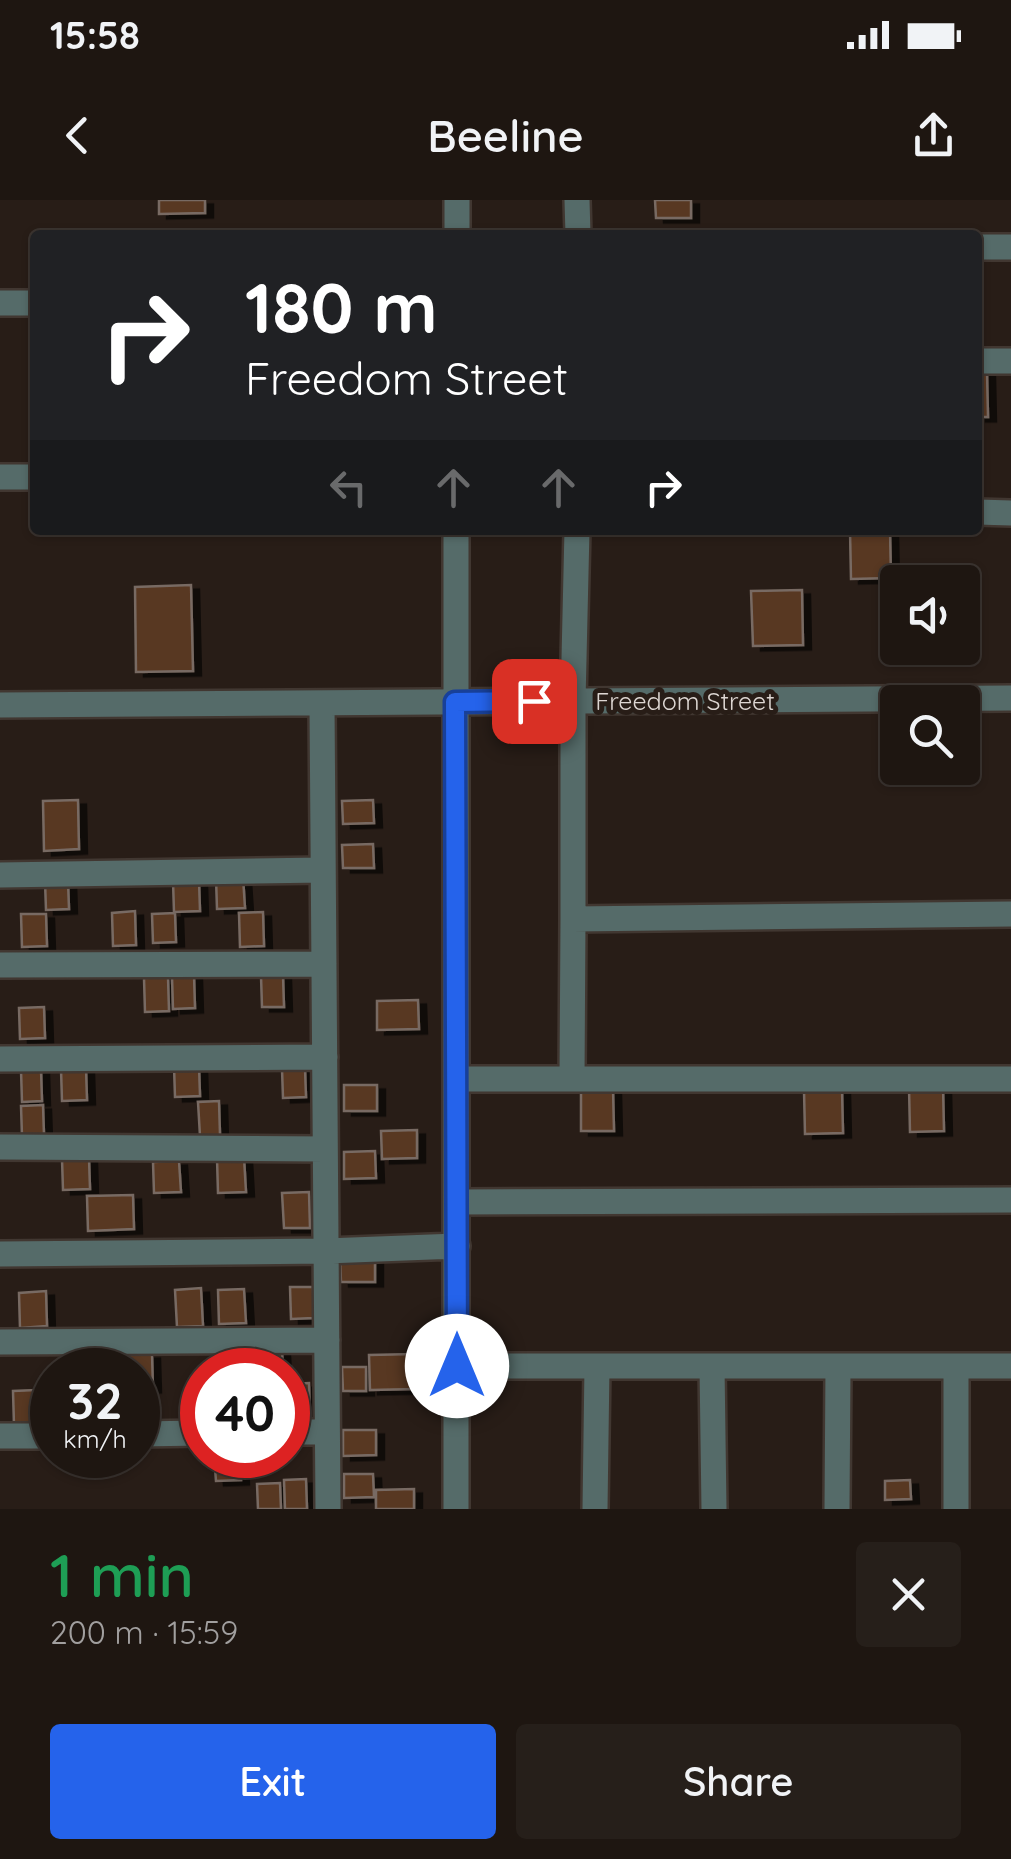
<!DOCTYPE html>
<meta charset="utf-8">
<style>
:root{--surface:#1e1611;--page:#261f1a;--text:#f1f3f6;--muted:#a19f9f;--line:#3c3531;--accent:#2563eb}
body{margin:0;font-family:Quicksand,sans-serif;background:var(--page);color:var(--text);height:100vh;display:flex;flex-direction:column;font-size:38px;white-space:nowrap}
*{box-sizing:border-box;margin:0}
p{font-size:32px;color:var(--muted)}
.icon{flex:none;width:55px;height:55px;fill:none;stroke:currentColor;stroke-width:2;stroke-linecap:round;stroke-linejoin:round}
.map{position:relative;height:1309px;overflow:hidden}
.details{display:flex;flex-direction:column;background:var(--surface);flex:1}
.details>*{flex:none}
.banner{position:absolute;left:30px;top:30px;width:952px;height:305px;border-radius:10px;box-shadow:0 2px 8px #0004,0 0 0 2px var(--line);background:#202124;color:#fff;overflow:hidden}
.buttons{position:absolute;left:880px;top:365px;display:grid;gap:20px}
.buttons a{display:grid;place-items:center;width:100px;height:100px;border-radius:10px;background:var(--surface);box-shadow:0 2px 8px #0004,0 0 0 2px var(--line);font-size:50px}
.speed{position:absolute;left:30px;top:1148px;display:flex;gap:20px;font-size:50px;font-weight:700;text-align:center}
.speed>*{display:grid;place-content:center;width:130px;height:130px;border-radius:50%;background:var(--surface);box-shadow:0 2px 8px #0004,0 0 0 2px var(--line);line-height:1}
.speed small{font-size:25px;font-weight:400}
.speed .limit{border:15px solid #d22;background:#fff;color:#111}
.pin{position:absolute;display:grid;place-items:center;width:85px;height:85px;color:#fff;margin:-42px;border-radius:20px;box-shadow:0 5px 15px #0006}
.me{position:absolute;width:110px;margin:-55px;rotate:0deg;stroke-linejoin:round;filter:drop-shadow(0 0 8px #0008)}
.turn{display:flex;align-items:center;gap:35px;height:210px;padding:0 50px;font-size:45px}
.turn .icon{width:130px;height:130px;stroke-width:2.5}
.turn b{display:block;font-size:70px;line-height:85px}
.lanes{display:flex;align-items:center;height:95px;padding:0 50px;background:#0003;justify-content:center;gap:50px;direction:ltr}
.lanes .off{opacity:.35}
.round{display:grid;place-items:center;flex:none;width:105px;height:105px;border-radius:10px;background:var(--page)}
.summary{display:flex;align-items:center;justify-content:space-between;height:170px;padding:0 50px}
h1{font-size:60px;font-weight:600;line-height:75px;color:#1e9e55}
.button{display:flex;gap:20px;margin-top:auto;padding:20px 50px}
.button a{flex:1;height:115px;border-radius:10px;background:var(--accent);color:#fff;font-size:40px;font-weight:600;line-height:115px;text-align:center}
.button a+a{background:var(--page);color:var(--text)}
.status{display:flex;justify-content:space-between;align-items:center;height:70px;padding:0 50px;background:var(--surface);direction:ltr}
.status svg{height:28px;fill:currentColor}
header{display:flex;justify-content:space-between;align-items:center;height:130px;padding:0 50px;background:var(--surface);font-size:45px;font-weight:600}
.map>svg:first-child{display:block}
.building{fill:#593721;stroke:#786b63;stroke-width:2.5;filter:url(#shadow)}
.lines{fill:none;stroke-linecap:round;stroke-linejoin:round}
.minor-casing{stroke:#413731;stroke-width:30}
.minor{stroke:#556b69;stroke-width:25}
.route-casing{stroke:#184099;stroke-width:25}
.route{stroke:#2563eb;stroke-width:18}
.labels{text-anchor:middle;dominant-baseline:central;stroke-width:10;stroke-linejoin:round;paint-order:stroke}
.street-label{font-size:25px;fill:#ded7d3;stroke:#281d17}
</style>
<div class="status"><b>15:58</b><svg viewBox="0 0 49 12"><path d="M0 12V9h3v3zM5 12V6h3v6zM10 12V3h3v9zM15 12V0h3v12zM26 1h20v11H26zM47 4h2v5h-2z"/></svg></div>
<header><svg class="icon" aria-label="back" viewBox="0 0 24 24"><path d="M15 5l-7 7 7 7"/></svg>Beeline<svg class="icon" aria-label="share" viewBox="0 0 24 24"><path d="M12 15V3M7 8l5-5 5 5M5 13v7h14v-7"/></svg></header>
<div class="map">
<svg width="1011" height="1309" viewBox="0 0 1011 1309">
<defs>
<filter id="shadow"><feDropShadow dx="8" dy="4.5" stdDeviation="0" flood-color="#0009"/></filter>
</defs>
<rect width="100%" height="100%" fill="#281d17"/>
<path class="building" d="M159 0H205V13L159 14Z
M655 0H691V18H656Z
M978 172H987L988 217H978Z
M850 330H890L891 378 851 379Z
M191 385 193 471 136 472 135 387Z
M802 390 803 445 753 446 751 391Z
M78 600 79 649 44 651 43 601Z
M373 600 374 623 343 624 342 601Z
M373 644 374 668H343L342 645Z
M243 677 245 708 217 709 216 678Z
M68 680 69 709 46 710 45 681Z
M199 680 200 711 174 712 173 681Z
M135 711 136 745 113 746 112 713Z
M263 712 264 746 240 747 239 713Z
M175 713 176 742 153 743 152 714Z
M21 714H46L47 746 22 747Z
M194 775 195 808 173 809 172 777Z
M283 775 284 807H262L261 776Z
M168 777 169 811 145 812 144 778Z
M418 800 419 829 377 830V801Z
M44 807 45 838 20 839 19 808Z
M199 865 200 896 175 897 174 866Z
M86 868 87 900 62 901 61 869Z
M305 868 306 897 283 898 282 869Z
M41 869 42 901 22 902 21 870Z
M344 885H377V911H344Z
M943 886 944 931 910 932 909 887Z
M613 889 614 931H581V890Z
M842 889 843 933 805 934 804 890Z
M219 901 220 935 200 936 198 902Z
M43 905 44 935 22 936 21 906Z
M417 930V958L382 959 381 931Z
M375 951 376 978 344 979V952Z
M244 957 246 992 218 993 217 958Z
M89 958 90 989 63 990 62 959Z
M179 961 181 992 154 993 153 962Z
M309 992 310 1028H284L282 993Z
M133 995 134 1029 88 1031 87 996Z
M375 1056V1082H341L340 1057Z
M290 1087H313L314 1118 291 1119Z
M201 1088 203 1126 177 1127 175 1090Z
M244 1089 246 1123 219 1124 218 1090Z
M46 1091 47 1126 20 1128 19 1093Z
M282 1151 283 1170H261V1152Z
M152 1154 153 1188H138V1170H128L127 1155Z
M416 1154V1189L370 1190 369 1155Z
M342 1167H366V1191H343Z
M309 1183 310 1217 291 1218 289 1184Z
M52 1189V1223H42L40 1190Z
M36 1190 38 1224 14 1225 13 1191Z
M343 1230H376V1255L343 1256Z
M214 1255H240L241 1280 216 1281Z
M344 1274H373L374 1297 344 1298Z
M306 1279 307 1309H285L284 1280Z
M910 1280 911 1299 885 1300V1281Z
M280 1283 281 1309H258L257 1284Z
M414 1289V1309H376V1290Z"/>
<g class="lines">
<g class="minor-casing">
<path id="minor" d="M577 0 578 35
M457 35V0
M978 47H1011
M0 103H35
M978 161H1011
M0 277H35
M978 312 1011 313
M456 330V1309
M577 330 573 501V719L1011 714
M322 504 328 1309
M0 505 1011 498
M0 675 323 670
M0 765 324 764
M0 859 325 857
M457 879H1011
M572 879 573 719
M0 947 325 949
M457 1002 1011 1000
M0 1054 326 1051 457 1046
M0 1142 327 1140
M457 1166H1011
M712 1166 714 1309
M956 1166V1309
M288 1232H327
M138 1234 202 1233
M0 1236H52
M595 1309 597 1166
M837 1309 838 1166"/>
</g>
<use href="#minor" class="minor"/>
</g>
<g class="lines">
<g class="route-casing">
<path id="route" d="M457 1166 455 502 534 501"/>
</g>
<use href="#route" class="route"/>
</g>
<g class="labels">
<g class="street-label">
<text x="685" y="500">Freedom Street</text>
</g>
</g>
</svg>
<div class="buttons">
<a><svg class="icon" aria-label="sound" viewBox="0 0 24 24"><path d="M4 9h4l5-4v14l-5-4H4zM17 9q2 3 0 6"/></svg></a>
<a><svg class="icon" aria-label="search" viewBox="0 0 24 24"><circle cx="10" cy="10" r="6"/><path d="M15 15l6 6"/></svg></a>
</div>
<div class="speed"><div>32<small>km/h</small></div><div class="limit">40</div></div>
<div class="pin" style="left:534px;top:501px;background:#d93025"><svg class="icon" aria-label="arrive" viewBox="0 0 24 24"><path d="M6 21V4h12l-3 4 3 4H6"/></svg></div>
<svg class="me" style="left:457px;top:1166px" viewBox="-20 -20 40 40"><circle r="19" fill="#fff"/><path d="M0-13L10 11 0 6-10 11z" fill="#2563eb"/></svg>
<div class="banner">
<div class="turn"><svg class="icon" aria-label="right" viewBox="0 0 24 24"><path d="M7 20v-9h11M14 6l5 5-5 5"/></svg><div><b>180 m</b>Freedom Street</div></div>
<div class="lanes"><svg class="icon off" aria-label="left" viewBox="0 0 24 24"><path d="M17 20v-9H6M10 6l-5 5 5 5"/></svg><svg class="icon off" aria-label="ahead" viewBox="0 0 24 24"><path d="M12 20V5M6 11l6-6 6 6"/></svg><svg class="icon off" aria-label="ahead" viewBox="0 0 24 24"><path d="M12 20V5M6 11l6-6 6 6"/></svg><svg class="icon" aria-label="right" viewBox="0 0 24 24"><path d="M7 20v-9h11M14 6l5 5-5 5"/></svg></div>
</div>
</div>
<section class="details">
<div class="summary"><div><h1>1 min</h1><p>200 m · 15:59</p></div><a class="round"><svg class="icon" aria-label="close" viewBox="0 0 24 24"><path d="M6 6l12 12M18 6L6 18"/></svg></a></div>
<div class="button"><a>Exit</a><a>Share</a></div>
</section>
